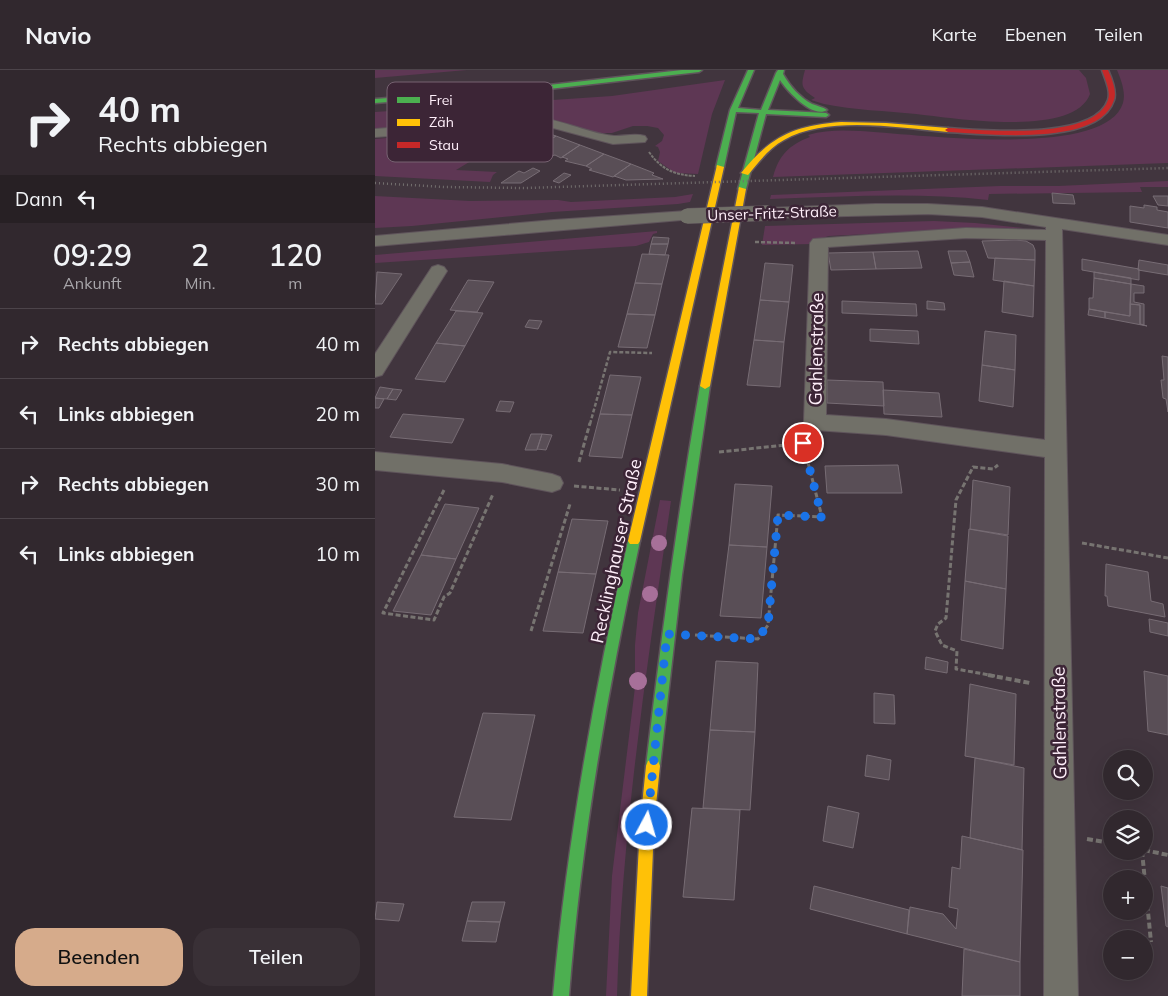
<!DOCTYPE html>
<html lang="de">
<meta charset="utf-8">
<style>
:root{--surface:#31282e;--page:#393036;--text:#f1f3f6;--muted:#a8a6aa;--line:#4c444a;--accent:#d6ab8b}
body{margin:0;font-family:Mulish,sans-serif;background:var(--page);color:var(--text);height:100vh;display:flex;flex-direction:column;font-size:19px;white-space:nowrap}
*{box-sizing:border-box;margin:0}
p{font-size:16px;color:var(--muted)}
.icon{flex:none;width:28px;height:28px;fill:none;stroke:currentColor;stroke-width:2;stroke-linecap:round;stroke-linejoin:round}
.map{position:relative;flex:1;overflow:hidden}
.side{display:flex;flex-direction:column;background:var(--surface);width:375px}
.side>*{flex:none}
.top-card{background:#31282e;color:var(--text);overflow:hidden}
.buttons{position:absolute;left:728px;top:680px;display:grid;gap:10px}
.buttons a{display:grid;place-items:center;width:50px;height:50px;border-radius:50%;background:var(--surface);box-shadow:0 5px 20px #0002,0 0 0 1px var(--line);font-size:25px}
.pin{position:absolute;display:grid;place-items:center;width:42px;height:42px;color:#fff;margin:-21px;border:2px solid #fff;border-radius:50%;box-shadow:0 1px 5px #0007}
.me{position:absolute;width:55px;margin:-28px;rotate:6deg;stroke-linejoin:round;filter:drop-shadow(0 0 4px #0008)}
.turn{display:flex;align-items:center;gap:18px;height:105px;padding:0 15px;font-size:22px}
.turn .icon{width:65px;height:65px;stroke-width:2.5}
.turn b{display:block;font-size:35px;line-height:42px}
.then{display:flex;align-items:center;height:48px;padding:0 15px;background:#0003;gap:10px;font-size:19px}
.eta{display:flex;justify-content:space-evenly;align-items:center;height:85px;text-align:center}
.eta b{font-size:30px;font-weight:600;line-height:35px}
.cta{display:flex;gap:10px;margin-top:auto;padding:10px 15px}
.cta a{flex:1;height:58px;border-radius:20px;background:var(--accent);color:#111;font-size:20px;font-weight:600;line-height:58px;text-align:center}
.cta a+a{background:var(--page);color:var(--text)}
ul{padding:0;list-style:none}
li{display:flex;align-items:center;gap:15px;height:70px;padding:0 15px;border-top:1px solid var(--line)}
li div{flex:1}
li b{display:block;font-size:19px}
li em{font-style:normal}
header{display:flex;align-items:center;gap:30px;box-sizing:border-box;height:70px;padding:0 25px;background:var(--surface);border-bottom:1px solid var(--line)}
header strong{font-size:24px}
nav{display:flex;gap:28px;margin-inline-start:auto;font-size:18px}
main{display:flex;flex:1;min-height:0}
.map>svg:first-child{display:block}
.green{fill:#5e3754}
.building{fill:#594e56;stroke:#776c74}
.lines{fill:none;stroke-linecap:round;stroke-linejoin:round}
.street-casing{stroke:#5f545b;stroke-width:2}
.fast-casing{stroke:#5f545b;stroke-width:3}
.slow-casing{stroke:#5f545b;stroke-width:3}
.jam-casing{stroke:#5f545b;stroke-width:3}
.path-far3{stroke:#777471;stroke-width:2;stroke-dasharray:3 1;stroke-linecap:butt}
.path-far2{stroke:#777471;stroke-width:2.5;stroke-dasharray:4 2;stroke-linecap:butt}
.path-far1{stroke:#777471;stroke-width:3;stroke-dasharray:5 2.5;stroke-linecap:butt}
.path{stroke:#777471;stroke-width:4;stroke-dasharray:6 3;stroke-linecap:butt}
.street{fill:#717068;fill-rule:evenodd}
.fast{fill:#4caf50;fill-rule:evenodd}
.slow{fill:#ffc107;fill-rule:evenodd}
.jam{fill:#c62828;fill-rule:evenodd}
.rail{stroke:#736f6e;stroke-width:2.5;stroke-dasharray:1 3;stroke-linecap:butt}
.street-bridge-casing{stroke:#5f545b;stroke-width:16;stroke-linecap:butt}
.street-bridge{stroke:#717068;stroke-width:15}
.tree{fill:#a77099}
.route{stroke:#1a73e8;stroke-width:9;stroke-dasharray:0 16.2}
.labels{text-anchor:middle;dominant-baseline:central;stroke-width:5;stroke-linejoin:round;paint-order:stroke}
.far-street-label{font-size:15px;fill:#ffeffa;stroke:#3c2536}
.street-label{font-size:18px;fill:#ffeffa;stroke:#3c2536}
.key{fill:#3c2536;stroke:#766271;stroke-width:1}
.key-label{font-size:14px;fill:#ffeffa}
</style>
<header>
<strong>Navio</strong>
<nav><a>Karte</a><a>Ebenen</a><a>Teilen</a></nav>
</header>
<main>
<section class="side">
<div class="top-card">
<div class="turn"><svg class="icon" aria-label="right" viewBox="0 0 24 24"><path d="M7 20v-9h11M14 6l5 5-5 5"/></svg><div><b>40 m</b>Rechts abbiegen</div></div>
<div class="then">Dann<svg class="icon" aria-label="left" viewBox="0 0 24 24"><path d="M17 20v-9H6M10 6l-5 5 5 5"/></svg></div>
</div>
<div class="eta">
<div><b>09:29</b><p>Ankunft</p></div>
<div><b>2</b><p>Min.</p></div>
<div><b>120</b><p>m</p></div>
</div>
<ul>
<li><svg class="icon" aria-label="right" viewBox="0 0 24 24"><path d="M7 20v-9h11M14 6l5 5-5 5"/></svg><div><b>Rechts abbiegen</b></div><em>40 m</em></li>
<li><svg class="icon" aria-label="left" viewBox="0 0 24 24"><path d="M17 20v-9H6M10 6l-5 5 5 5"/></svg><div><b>Links abbiegen</b></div><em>20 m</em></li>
<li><svg class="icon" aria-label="right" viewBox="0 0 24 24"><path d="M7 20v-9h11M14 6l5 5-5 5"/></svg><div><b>Rechts abbiegen</b></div><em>30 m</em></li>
<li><svg class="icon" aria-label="left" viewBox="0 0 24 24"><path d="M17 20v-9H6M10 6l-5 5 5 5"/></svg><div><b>Links abbiegen</b></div><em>10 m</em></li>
</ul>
<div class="cta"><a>Beenden</a><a>Teilen</a></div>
</section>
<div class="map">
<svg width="793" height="926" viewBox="0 0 793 926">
<rect width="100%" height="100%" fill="#41353e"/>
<path class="green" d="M0 0H92L0 8Z
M430 0H704L711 8 715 24C699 68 578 48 541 44 511 41 479 40 449 34L436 30 440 28C425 18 426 15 430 0Z
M742 0H793V93L398 107C404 85 414 75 435 67L433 65C450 60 467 60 485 61 533 63 730 91 748 33 751 22 746 10 742 0Z
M350 10 337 44 323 104 300 103 283 91 285 82 283 77 280 76 287 71 289 65 283 58 272 56H258L237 63H223L162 47 0 59V42L237 26Z
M154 56 81 100 122 102 118 105 115 112 0 106V69Z
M793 111V117H765L767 122 614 124 613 130C540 122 468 127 395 129L396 125 625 116H683Z
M318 124 315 132 303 134 177 142 37 156 0 158V126L95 131 183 130 196 132 300 127Z
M559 151 600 153 649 158 553 161 454 166 444 169 438 174 387 175 390 156Z
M282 161V163L278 164 274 172 261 176 0 193V185Z
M285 430 296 431C272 595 247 759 242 926H231L237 806 260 617V575L263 543Z"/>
<path class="building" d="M153 56 181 66 161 79 138 73 141 71 133 68Z
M181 66 205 75 186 88 180 85 172 87 163 83 167 80 161 78Z
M205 75 229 84 211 96 190 91 193 89 187 87Z
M229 84 256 94 238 107 214 100 217 99 211 96Z
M256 94 279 103 277 105 288 109 251 110 239 106Z
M158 98 165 101 146 113H126L144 101 149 103Z
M189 103 196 105 184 113 178 111Z
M677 123 698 125 700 134 678 133Z
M778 126H793V136L783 135Z
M769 135 782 137V140L793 142V158L755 152V136L769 138Z
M278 167 294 168 293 174H276Z
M640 170 651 171 658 175 660 180V190L613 188 607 171Z
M276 174H293L290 185 274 184Z
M543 181 547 198 501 199 498 182Z
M573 181H591L595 192 576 193Z
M498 182 501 199 456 200 453 183Z
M267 184 294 185 287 214 260 213Z
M620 188 660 190 659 216 618 210Z
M707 189 764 199V210L707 200Z
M764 190 793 195V205L763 200Z
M595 192 599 207 579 205 576 193Z
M390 193 418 195 414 232 385 230Z
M2 202 27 204 7 234H0Z
M719 202 756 208V214L719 208Z
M719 208 756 214 755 246 714 239V228H718Z
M93 210 119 212 102 242 75 240Z
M629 211 659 216 658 247 627 242Z
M260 213 287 214 280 245 252 244Z
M756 214 769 216V223H759V232L769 234V255L765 254V235L755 234Z
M385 230 414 232 409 272 379 270Z
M467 231 541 234 542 246 467 243Z
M552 231 569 233 570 240 552 239Z
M755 234 765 235V254L772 256 730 248V242L755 246Z
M714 239 730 242V248L713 245Z
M81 241 108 243 90 276 61 273Z
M252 244 280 245 272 278 243 277Z
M154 250 167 251 163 259 150 257Z
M495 259 543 261 544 274 495 271Z
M610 261 641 265 640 300 607 295Z
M379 270 409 272 405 317 372 315Z
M61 273 90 276 70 312 40 309Z
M787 286 793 287V342L791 329 788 328 786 310H789Z
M607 295 640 300 638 337 604 331Z
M235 305 266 307 257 345 225 344Z
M452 310 508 312 509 336 452 333Z
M5 317 18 319 12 329 0 328Z
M18 319 27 320 21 330 12 329Z
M508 320 564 323 567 347 509 344Z
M0 328 9 329 4 338H0Z
M125 331 139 332 135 342 121 341Z
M28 344 89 349 77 373 15 367Z
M225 344 257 345 247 388 214 386Z
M156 364H167L162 380H150Z
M167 364 177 365 171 380 162 379Z
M523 395 527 423H452L450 396Z
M598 410 635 417 633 465 595 459Z
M360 414 397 416 392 477 354 475Z
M70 434 104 438 81 489 46 485Z
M197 449 233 451 221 504 183 502Z
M594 459 633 466 631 519 590 511Z
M354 475 392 477 386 548 345 546Z
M46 485 81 489 56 545 18 541Z
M731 494 773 502 776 531 788 534 790 547 733 536 732 526H730Z
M183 502 221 504 208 563 168 561Z
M590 511 631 519 628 579 586 570Z
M774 549 793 553V566L775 562Z
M551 587 573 592 572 603 550 599Z
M341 591 383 593 380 662 335 660Z
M769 601 793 606V665L773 661Z
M595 614 641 624 639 695 590 686Z
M499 623 519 625 520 654 499 653Z
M108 643 160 645 136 750 79 747Z
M335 660 380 662 375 740 328 738Z
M492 685 516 690 514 710 490 706Z
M600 688 649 698 647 780 595 768Z
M453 736 484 743 478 778 448 771Z
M317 738 365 740 359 830 308 827Z
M587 766 648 780 645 892 532 864 535 837 568 844 581 859 583 839 574 837 577 797 585 799Z
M439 816 534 840 532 864 435 839Z
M786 816 793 818V857L791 856Z
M2 832 29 834 24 851 0 849Z
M97 832H130L125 852 92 851Z
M92 851 125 852 121 872 87 871Z
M589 879 645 892V926H587Z"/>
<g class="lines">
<g class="street-casing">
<path id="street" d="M152 47C184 47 210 63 239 66 250 66 260 63 270 66L272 69 270 72 238 74 167 55 0 67V59Z
M500 134H553L607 137 793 165V175L687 159 703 926H669L670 387 511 365 440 360 433 358 429 352 435 173 438 169 591 158 671 160V157L607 147 553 144 393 148 387 146 385 143 387 140 393 138ZM591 168 671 170 670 370 511 349 451 345 453 177Z
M312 141 318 143 320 146 318 149 0 176V166L179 150Z
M63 195 69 197 72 201 7 305 0 307V284L57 197Z
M0 382 127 394 177 404 185 407 188 413 185 419 177 422 127 412 0 400Z"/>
</g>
<g class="fast-casing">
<path id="fast" d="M307 0H327L324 2 156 21 0 33V29L156 17Z
M373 0H379L363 38 386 40 401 3 403 0H409L408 4C415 16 424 27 437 34 442 36 448 37 452 40 438 49 412 21 405 10L393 40 451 43 454 45 451 47 391 44 371 119 367 121 363 119 384 43 361 42 349 97 345 99 341 97 355 40Z
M330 313 335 316 307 505 285 696 283 701 278 703 273 701 271 696C286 569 303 442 325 316Z
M259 466 263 468 265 471C232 622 206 772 194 926H178C192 772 219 622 253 471L255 468Z"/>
</g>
<g class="slow-casing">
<path id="slow" d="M466 52 511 53 573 58 576 60 573 62C525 58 452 45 409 70 394 78 384 92 373 105L366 103C397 65 419 56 466 52Z
M342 95 349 97 265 471 263 474H255L253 471Z
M364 117 371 119 335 316 330 319 325 316Z
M278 689 283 691 285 696 279 755 272 926H256L265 755 271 696 273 691Z"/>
</g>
<g class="jam-casing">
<path id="jam" d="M727 0H733C737 9 742 21 739 30 724 77 612 64 573 62L570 60 573 58C608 60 719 71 733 30 736 21 730 9 727 0Z"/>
</g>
<path class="path-far3" d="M274 82C286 99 299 105 320 106"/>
<path class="path-far2" d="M380 172 422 173
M215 354 235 282 277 283"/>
<path class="path-far1" d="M344 382 430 373
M204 392 215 353
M199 416 245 420
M69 420 8 543 59 550 69 527 75 523 118 424
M707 473 793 488
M156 561 195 434
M320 565 383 569 393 555 403 445 447 447 428 373
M620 606 581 599 582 581 567 575 560 561 563 554 571 548 581 430 598 397 618 399 623 395"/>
<path class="path" d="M613 605 655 613
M712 769 736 773
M769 780 793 785
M767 781 776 872"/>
<use href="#street" class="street"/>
<use href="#fast" class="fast"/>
<use href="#slow" class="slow"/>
<use href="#jam" class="jam"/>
<path class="rail" d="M0 113 69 117 149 118 793 98"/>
<g class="street-bridge-casing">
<path id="street-bridge" d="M312 146 393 143"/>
</g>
<use href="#street-bridge" class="street-bridge"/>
</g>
<g class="tree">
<circle cx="284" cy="473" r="8"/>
<circle cx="275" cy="524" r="8"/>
<circle cx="263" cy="611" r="9"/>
</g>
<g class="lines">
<path class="route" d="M272 755 292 564 382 569 393 555 403 445 447 447 428 373"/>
</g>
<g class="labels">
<g class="far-street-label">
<text transform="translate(397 143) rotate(-2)">Unser-Fritz-Straße</text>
</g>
<g class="street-label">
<text transform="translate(441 279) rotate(-89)">Gahlenstraße</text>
<text transform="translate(241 481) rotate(-78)">Recklinghauser Straße</text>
<text transform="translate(684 653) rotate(-91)">Gahlenstraße</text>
</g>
</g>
<rect x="12" y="12" width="166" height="80" rx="8" class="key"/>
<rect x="22" y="27" width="23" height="6" fill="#4caf50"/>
<rect x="22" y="49" width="23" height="7" fill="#ffc107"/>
<rect x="22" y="72" width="23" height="6" fill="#c62828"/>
<g class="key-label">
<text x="54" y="35">Frei</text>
<text x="54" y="57">Zäh</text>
<text x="54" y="80">Stau</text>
</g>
</svg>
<div class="buttons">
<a><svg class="icon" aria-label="search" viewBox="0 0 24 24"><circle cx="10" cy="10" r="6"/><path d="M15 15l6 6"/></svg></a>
<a><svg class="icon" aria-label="layers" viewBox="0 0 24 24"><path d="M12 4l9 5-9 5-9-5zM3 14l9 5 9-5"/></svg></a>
<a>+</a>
<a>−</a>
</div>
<div class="pin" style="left:428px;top:373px;background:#d93025"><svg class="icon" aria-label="arrive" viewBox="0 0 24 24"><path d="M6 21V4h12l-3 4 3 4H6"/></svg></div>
<svg class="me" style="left:272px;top:755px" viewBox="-20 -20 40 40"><circle r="17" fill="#1a73e8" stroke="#fff" stroke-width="3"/><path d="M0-11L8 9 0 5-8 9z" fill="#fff"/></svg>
</div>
</main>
